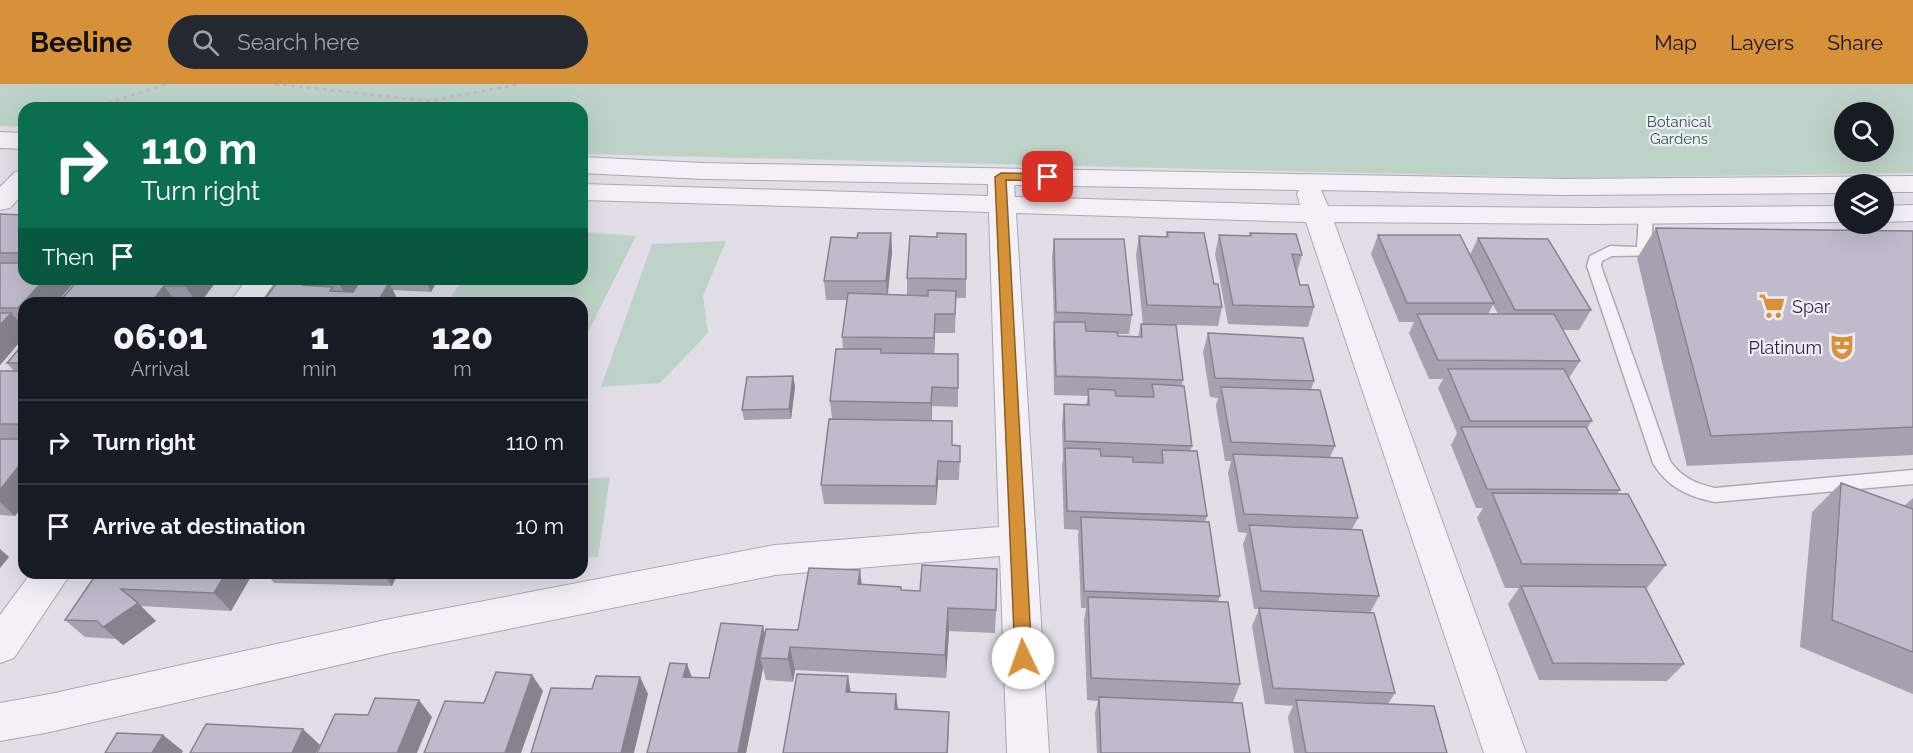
<!DOCTYPE html>
<style>
:root{--surface:#171b24;--page:#242831;--text:#f1f3f6;--muted:#9ea1a6;--line:#363941;--accent:#d79139}
body{margin:0;font-family:Raleway,sans-serif;background:var(--page);color:var(--text);height:100vh;display:flex;flex-direction:column;font-size:22px;white-space:nowrap}
*{box-sizing:border-box;margin:0}
p{font-size:20px;color:var(--muted)}
.icon{flex:none;width:33px;height:33px;fill:none;stroke:currentColor;stroke-width:2;stroke-linecap:round;stroke-linejoin:round}
.map{position:relative;flex:1;overflow:hidden}
.drawer{position:absolute;left:18px;top:213px;width:570px;height:282px;display:flex;flex-direction:column;background:var(--surface);border-radius:18px;box-shadow:0 6px 24px #0002}
.drawer>*{flex:none}
.top-card{position:absolute;left:18px;top:18px;width:570px;height:183px;border-radius:18px;box-shadow:0 6px 24px #0002;background:#0b6e4f;color:#fff;overflow:hidden}
.fabs{position:absolute;left:1834px;top:18px;display:grid;gap:12px}
.fabs a{display:grid;place-items:center;width:60px;height:60px;border-radius:50%;background:var(--surface);box-shadow:0 6px 24px #0002;font-size:30px}
.pin{position:absolute;display:grid;place-items:center;width:51px;height:51px;color:#fff;margin:-26px;border-radius:12px;box-shadow:0 3px 9px #0006}
.me{position:absolute;width:66px;margin:-33px;rotate:357deg;stroke-linejoin:round;filter:drop-shadow(0 0 4px #0008)}
.turn{display:flex;align-items:center;gap:21px;height:126px;padding:0 24px;font-size:27px}
.turn .icon{width:78px;height:78px;stroke-width:2.5}
.turn b{display:block;font-size:42px;line-height:51px}
.then{display:flex;align-items:center;height:57px;padding:0 24px;background:#0003;gap:12px;font-size:22px}
.eta{display:flex;justify-content:space-evenly;align-items:center;height:102px;text-align:center}
.eta b{font-size:36px;font-weight:800;line-height:42px}
ul{padding:0;list-style:none}
li{display:flex;align-items:center;gap:18px;height:84px;padding:0 24px;border-top:2px solid var(--line)}
li div{flex:1}
li b{display:block;font-size:22px}
li em{font-style:normal}
header{display:flex;align-items:center;gap:36px;box-sizing:border-box;height:84px;padding:0 30px;background:var(--accent);color:#111}
header strong{font-size:28px}
nav{display:flex;gap:33px;margin-inline-start:auto;font-size:21px}
.search{width:420px;height:54px;background:var(--page);display:flex;align-items:center;gap:15px;box-sizing:border-box;padding:0 21px;border-radius:33px;color:var(--muted);font-size:22px}
.map>svg:first-child{display:block}
.green{fill:#bed3c8;fill-rule:evenodd}
.lines{fill:none;stroke-linecap:round;stroke-linejoin:round}
.service-casing{stroke:#aca7b6;stroke-width:3}
.minor-casing{stroke:#aca7b6;stroke-width:2}
.path{stroke:#c0bcc7;stroke-width:3;stroke-dasharray:4 4;stroke-linecap:butt}
.service{fill:#f3f1f6;fill-rule:evenodd}
.minor{fill:#f3f1f6;fill-rule:evenodd}
.wall{fill:#a5a1af;fill-rule:evenodd}
.shaded-wall{fill:#86838e}
.building{fill:#c0bbcb;stroke:#86838e;stroke-width:1.5}
.route{fill:#d79139;stroke:#8c5e25;stroke-width:1.5}
.labels{text-anchor:middle;dominant-baseline:central;stroke-width:4.5;stroke-linejoin:round;paint-order:stroke}
.far-park-label{font-size:15px;fill:#325d48;stroke:#f0edf6}
.poi-label{font-size:18px;fill:#2f2640;stroke:#f0edf6;text-anchor:start}
</style>
<header>
<strong>Beeline</strong>
<div class="search"><svg class="icon" aria-label="search" viewBox="0 0 24 24"><circle cx="10" cy="10" r="6"/><path d="M15 15l6 6"/></svg>Search here</div>
<nav><a>Map</a><a>Layers</a><a>Share</a></nav>
</header>
<div class="map">
<svg width="1913" height="669" viewBox="0 0 1913 669">
<rect width="100%" height="100%" fill="#e1dee8"/>
<path class="green" d="M0 0H1913V89L1573 94 582 70V24H24V43L0 42ZM1884 28V68H1845V28Z
M582 148 636 152 582 260V219H447L463 195H582Z
M726 157 703 212 708 249 660 299 601 303 652 160Z
M610 393 598 473 582 474V395Z"/>
<g class="lines">
<g class="service-casing">
<path id="service" d="M1646 128 1653 132 1651 163 1667 165 1669 168 1667 171 1612 172 1602 177 1601 182 1670 377C1681 393 1696 400 1715 404L1913 386V400L1715 418C1689 413 1667 403 1653 379L1587 182 1590 172 1610 162 1637 163 1639 132Z"/>
</g>
<g class="minor-casing">
<path id="minor" d="M0 48 24 49V65L0 64Z
M582 73 703 79 1564 95 1913 92V108H1884V100H1845V109L1564 111 1321 106 1328 122 1594 124 1845 122V138L1594 140 1334 138 1526 669H1484L1306 138 1016 129 1049 669H1007L1000 472 775 491 390 569 50 648 0 657V619L50 610 390 535 775 461 999 443 989 128 582 116V100L988 112V100L703 95 582 89ZM1014 101 1299 106 1297 110 1300 121 1015 113Z
M24 86V109L10 124 0 126V103L15 88Z
M1913 121V137L1884 138V122Z
M247 195H277L260 219H229Z
M31 489H71L14 574 0 579V531Z"/>
</g>
<path class="path" d="M275 0 428 17 521 0
M93 24 166 0"/>
<use href="#service" class="service"/>
<use href="#minor" class="minor"/>
</g>
<path class="wall" d="M0 130 24 131V195H77L56 219H24V253L0 281Z
M1656 144 1913 147V371L1687 382 1637 174Z
M1167 148 1214 200 1222 223 1218 242 1143 240 1136 171 1139 152 1166 153Z
M891 149 892 168 888 210 907 211V194L937 153 966 150V214H956L955 249H935L934 269 958 270V323L932 322V336L952 361 960 362 959 396H938L936 421 824 420 821 401 832 335 830 317 843 265 842 253 847 216H826L824 197 857 154Z
M1250 149 1302 171 1297 188 1300 201 1314 223 1308 243 1228 240 1215 170 1219 151 1249 152Z
M1378 151 1470 171 1478 154 1591 226 1579 246H1563L1580 277 1569 294 1592 337 1587 344 1620 406 1617 410 1666 481 1646 505 1684 580 1667 597 1539 596 1508 520 1519 504H1505L1477 434 1483 424H1476L1451 361 1457 349 1438 304 1443 295H1429L1409 249 1414 238H1399L1371 170ZM1493 221 1498 230H1488Z
M1054 155 1132 231 1129 250H1117L1118 252 1138 253 1141 240 1183 296 1182 301 1192 362 1190 367 1207 432 1205 438 1220 512 1218 517 1240 600 1233 618 1250 669H1097L1095 629 1098 617 1087 616 1084 536 1086 524H1081L1078 451 1079 446 1064 445 1062 382 1063 376 1062 339 1064 320 1086 321 1088 312 1054 311 1053 257 1054 240 1052 174Z
M79 195H212L215 199 200 219H58Z
M289 195H363L361 198H367L366 195H438L431 208 393 206 399 218 398 219 278 197H290Z
M1208 249 1314 297 1311 306 1335 362 1330 373 1358 434 1352 445 1379 512 1370 529 1395 609 1388 620 1447 669H1294L1288 633 1293 622 1265 620 1252 542 1259 525H1254L1243 460 1247 449 1238 448 1228 389 1231 377H1225L1216 322 1218 314 1210 313 1203 268Z
M24 259V420L15 432 0 431V287H14L7 279Z
M793 292 795 303 791 335 744 336 742 326Z
M1841 399 1904 422 1913 414V610L1800 563 1812 428Z
M97 489H253L231 527 141 522 156 537 123 561 116 555 85 553 65 536Z
M266 489H398L392 502 274 499Z
M862 501 901 503 902 506 996 526 995 549 949 547 946 594 795 586 793 598 766 596 763 584 746 669 709 594 765 550 798 546Z"/>
<path class="shaded-wall" d="M891 149 892 168 887 216 886 197Z
M45 195H77L56 219H24V230L18 224Z
M186 195H212L215 199 200 219H197L185 202Z
M340 195H363L349 217 338 198Z
M425 195H438L431 208Z
M389 199 399 218 398 219H377Z
M164 202 177 219H151Z
M11 229 24 243V253L0 281V241Z
M935 230V249L934 273V254Z
M793 292 795 303 791 335 789 325Z
M932 303V338L931 319Z
M938 377V396L936 421V402Z
M18 383 24 389V420L15 432 0 418V406Z
M0 465 9 473 0 484Z
M860 486 863 510 858 500Z
M226 489H253L231 527 214 509Z
M383 489H398L392 502Z
M138 519 156 537 123 561 103 543Z
M948 524 949 547 946 594 945 571Z
M763 542 767 559 760 574 763 584 746 669H738Z
M790 563 795 586 793 598 788 575Z
M687 580 693 596 683 593Z
M532 591 543 607 521 669H505Z
M848 592 851 609 846 608Z
M640 593 648 610 634 669H621Z
M896 610 898 626 895 625Z
M419 616 432 633 417 669H397Z
M949 628 948 669H947Z
M303 645 320 661 316 669H292Z
M163 651 183 667 182 669H152Z"/>
<path class="building" d="M0 130 24 131V169H0Z
M1656 144 1913 147V343L1711 352Z
M1167 148 1204 149 1214 200H1218L1222 223 1147 221 1139 152 1168 153Z
M858 149H891L886 197H824L831 153 857 154Z
M937 149 966 150V195L907 194 910 152 937 153Z
M1250 149 1296 150 1302 171 1292 170 1300 201H1308L1314 223 1233 221 1219 151 1251 152Z
M1378 151H1460L1494 219H1407Z
M1478 154 1548 155 1591 226H1515Z
M1054 155H1124L1132 231 1056 228Z
M0 179H24V195H45L18 224H0Z
M79 195H190L185 202H164L151 219H58Z
M305 195H340L338 198 304 196Z
M278 197 305 198 303 201 333 203 330 207 353 208 359 198 389 199 377 219H262Z
M928 206 956 207 955 230H935L934 254 842 253 848 209 928 212Z
M0 229H11L0 241Z
M1417 230H1554L1580 277 1438 276Z
M1054 238H1085L1086 247 1117 248 1118 252 1142 253 1141 240 1176 241 1183 296 1056 292Z
M1208 249 1303 254 1314 297 1215 294Z
M24 259V279H7Z
M836 265H881V269L958 270V304L932 303 931 319 830 317Z
M1448 285H1564L1592 337H1470Z
M0 287H24V340H0Z
M793 292 789 325 742 326 747 293Z
M1152 300 1184 302 1192 362 1065 357 1064 320 1089 321 1088 305 1115 306 1116 312 1154 313Z
M1221 303 1320 306 1335 362 1231 358Z
M829 335 952 337V361L960 362V378L938 377 936 402 821 401Z
M1461 343H1586L1620 406 1487 405Z
M0 355H24V383H18L0 406Z
M1065 364 1100 365 1101 372 1133 373V378L1163 379 1162 366 1197 367 1207 432 1067 427Z
M1233 370 1342 374 1358 434 1244 430Z
M1841 399 1913 425V568L1832 536Z
M1492 409 1628 410 1666 481 1522 480Z
M1081 433 1209 438 1220 512 1084 507Z
M1249 441 1362 446 1379 512 1261 507Z
M922 481 997 485 996 526 948 524 945 571 790 563 788 575 760 574 766 545 798 546 809 484 860 486 858 500 901 503V506L920 507Z
M97 489H226L214 509 121 505 138 519 103 543 97 537 65 536Z
M1521 502 1645 503 1684 580 1553 579Z
M1088 513 1228 518 1240 600 1091 594Z
M1259 524 1374 529 1395 609 1273 604Z
M721 539 763 542 738 669H647L670 579 687 580 683 593 709 594Z
M496 588 532 591 505 669H424L445 617 484 619Z
M797 590 848 592 846 608 896 610 895 625 949 628 947 669H783Z
M596 592 640 593 621 669H531L551 604 592 605Z
M1099 613 1242 619 1250 669H1101Z
M375 614 419 616 397 669H317L335 630 368 631Z
M1296 616 1434 622 1447 669H1306Z
M206 640 303 645 292 669H190Z
M117 649 163 651 152 669H105Z"/>
<path class="route" d="M1001 89 1048 90 1053 93 1048 97 1006 96 1032 574 1029 580 1023 582 1017 580 1015 574 995 93Z"/>
<defs>
<g id="supermarket-bare" transform="scale(2.07)"><path d="M-6-5.5h2.5l.6 2H6L4.5 2H-2.5L-4.4-4H-6ZM-1.5 3.2a1.3 1.3 0 1 0 .1 0ZM3 3.2a1.3 1.3 0 1 0 .1 0Z" fill="#d79139" stroke="#f0edf6" stroke-width="2.5" paint-order="stroke"/></g>
<g id="theatre-bare" transform="scale(2.07)"><path d="M-5-5.5Q0-4 5-5.5V0Q5 5 0 6Q-5 5-5 0ZM-3.3-2.5H-1v1.5H-3.3ZM1-2.5H3.3v1.5H1ZM-2.8 1Q0 5.5 2.8 1Z" fill="#d79139" stroke="#f0edf6" stroke-width="2.5" paint-order="stroke"/></g>
</defs>
<g fill-rule="evenodd">
<use href="#supermarket-bare" x="1772" y="222"/>
<use href="#theatre-bare" x="1842" y="263"/>
</g>
<g class="labels">
<g class="far-park-label">
<text x="1679" y="38">Botanical<tspan x="1679" dy="17">Gardens</tspan></text>
</g>
<g class="poi-label">
<text x="1792" y="222">Spar</text>
<text x="1822" y="263" text-anchor="end">Platinum</text>
</g>
</g>
</svg>
<div class="fabs">
<a><svg class="icon" aria-label="search" viewBox="0 0 24 24"><circle cx="10" cy="10" r="6"/><path d="M15 15l6 6"/></svg></a>
<a><svg class="icon" aria-label="layers" viewBox="0 0 24 24"><path d="M12 4l9 5-9 5-9-5zM3 14l9 5 9-5"/></svg></a>
</div>
<div class="pin" style="left:1048px;top:93px;background:#d93025"><svg class="icon" aria-label="arrive" viewBox="0 0 24 24"><path d="M6 21V4h12l-3 4 3 4H6"/></svg></div>
<svg class="me" style="left:1023px;top:574px" viewBox="-20 -20 40 40"><circle r="19" fill="#fff"/><path d="M0-13L10 11 0 6-10 11z" fill="#d79139"/></svg>
<div class="top-card">
<div class="turn"><svg class="icon" aria-label="right" viewBox="0 0 24 24"><path d="M7 20v-9h11M14 6l5 5-5 5"/></svg><div><b>110 m</b>Turn right</div></div>
<div class="then">Then<svg class="icon" aria-label="arrive" viewBox="0 0 24 24"><path d="M6 21V4h12l-3 4 3 4H6"/></svg></div>
</div>
<section class="drawer">
<div class="eta">
<div><b>06:01</b><p>Arrival</p></div>
<div><b>1</b><p>min</p></div>
<div><b>120</b><p>m</p></div>
</div>
<ul>
<li><svg class="icon" aria-label="right" viewBox="0 0 24 24"><path d="M7 20v-9h11M14 6l5 5-5 5"/></svg><div><b>Turn right</b></div><em>110 m</em></li>
<li><svg class="icon" aria-label="arrive" viewBox="0 0 24 24"><path d="M6 21V4h12l-3 4 3 4H6"/></svg><div><b>Arrive at destination</b></div><em>10 m</em></li>
</ul>
</section>
</div>
